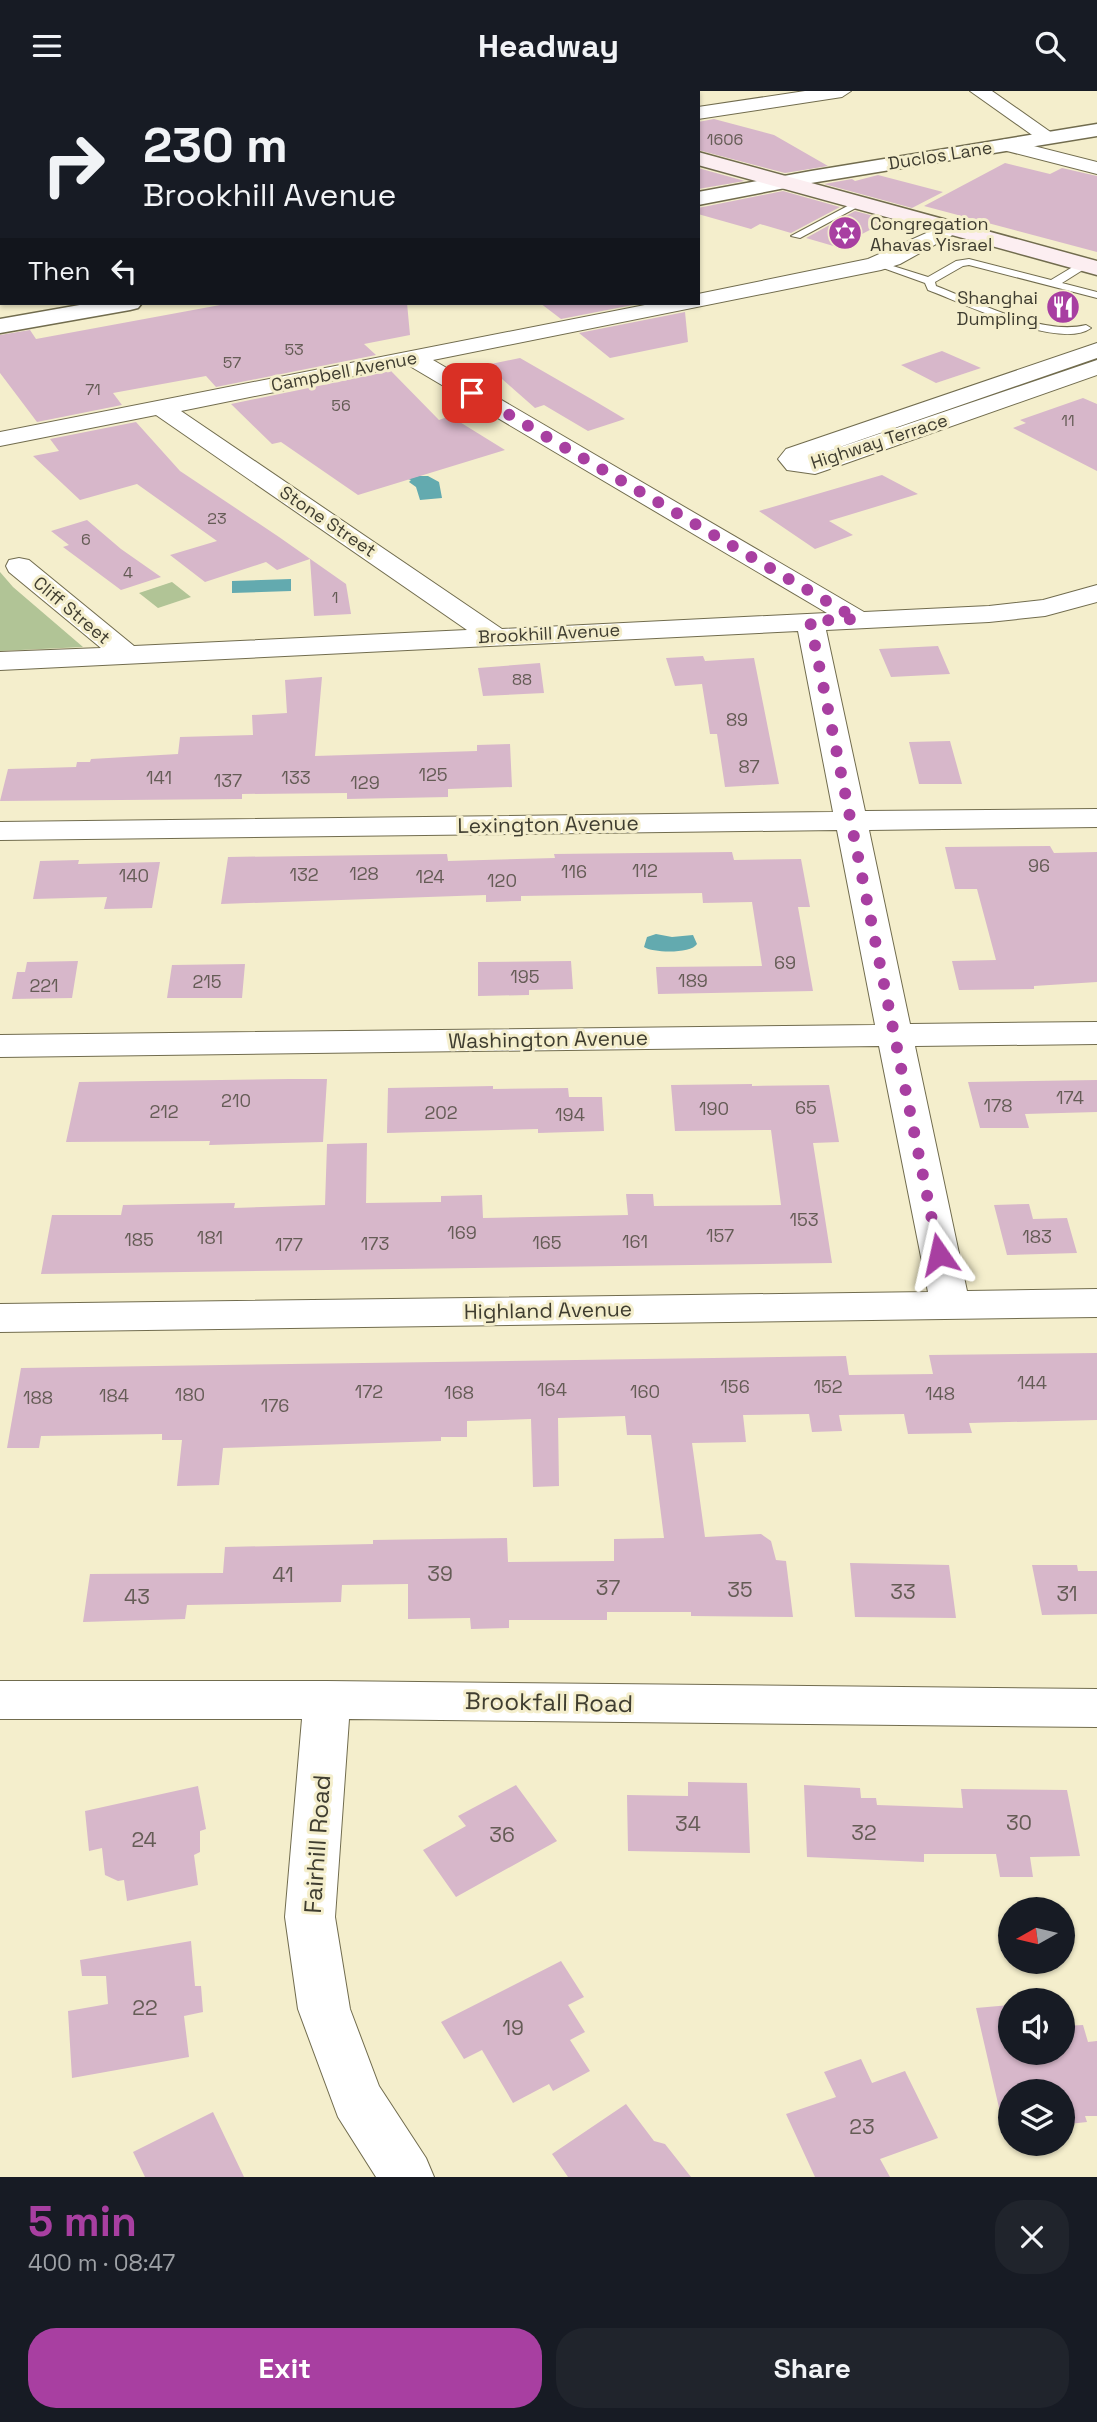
<!DOCTYPE html>
<meta charset="utf-8">
<style>
:root{--surface:#171b24;--page:#20242c;--text:#f1f3f6;--muted:#9ea1a6;--accent:#a83fa1}
body{margin:0;font-family:"Space Grotesk",sans-serif;background:var(--page);color:var(--text);height:100vh;display:flex;flex-direction:column;font-size:26px;white-space:nowrap}
*{box-sizing:border-box;margin:0}
p{font-size:23px;color:var(--muted)}
.icon{flex:none;width:38px;height:38px;fill:none;stroke:currentColor;stroke-width:2;stroke-linecap:round;stroke-linejoin:round}
.map{position:relative;height:2086px;overflow:hidden}
.side{display:flex;flex-direction:column;background:var(--surface);flex:1}
.side>*{flex:none}
.guide{position:absolute;left:0px;top:0px;width:700px;height:214px;box-shadow:0 2px 5px #0004;background:#171b24;color:var(--text);overflow:hidden}
.needle{width:46px;rotate:262deg}
.fabs{position:absolute;left:998px;top:1806px;display:grid;gap:14px}
.fabs a{display:grid;place-items:center;width:77px;height:77px;border-radius:50%;background:var(--surface);box-shadow:0 2px 5px #0004;font-size:35px}
.pin{position:absolute;display:grid;place-items:center;width:60px;height:60px;color:#fff;margin:-30px;border-radius:14px;box-shadow:0 4px 10px #0006}
.me{position:absolute;width:77px;margin:-38px;rotate:349deg;stroke-linejoin:round;filter:drop-shadow(0 0 5px #0008)}
.turn{display:flex;align-items:center;gap:24px;height:147px;padding:0 28px;font-size:32px}
.turn .icon{width:91px;height:91px;stroke-width:2.5}
.turn b{display:block;font-size:49px;line-height:60px}
.then{display:flex;align-items:center;height:66px;padding:0 28px;background:#0003;gap:14px;font-size:26px}
.round{display:grid;place-items:center;flex:none;width:74px;height:74px;border-radius:28px;background:var(--page)}
.head{display:flex;align-items:center;justify-content:space-between;height:119px;padding:0 28px}
h1{font-size:42px;font-weight:700;line-height:52px;color:var(--accent)}
.button{display:flex;gap:14px;margin-top:auto;padding:14px 28px}
.button a{flex:1;height:80px;border-radius:28px;background:var(--accent);color:#fff;font-size:28px;font-weight:700;line-height:80px;text-align:center}
.button a+a{background:var(--page);color:var(--text)}
header{display:flex;justify-content:space-between;align-items:center;height:91px;padding:0 28px;background:var(--surface);font-size:32px;font-weight:700}
.map>svg:first-child{display:block}
.green{fill:#b1c496}
.water{fill:#63aaaf}
.building{fill:#d7b7ca}
.lines{fill:none;stroke-linecap:round;stroke-linejoin:round}
.service-casing{stroke:#716c4e;stroke-width:2}
.minor-casing{stroke:#716c4e;stroke-width:2}
.tertiary-casing{stroke:#716c4e;stroke-width:3}
.secondary-casing{stroke:#716c4e;stroke-width:3}
.service{fill:#fff;fill-rule:evenodd}
.minor{fill:#fff;fill-rule:evenodd}
.tertiary{fill:#fff;fill-rule:evenodd}
.secondary{fill:#fceef1;fill-rule:evenodd}
.route{stroke:#a83fa1;stroke-width:12;stroke-dasharray:0 21.6}
.labels{text-anchor:middle;dominant-baseline:central;stroke-width:6;stroke-linejoin:round;paint-order:stroke}
.far-number-label{font-size:16px;fill:#655c56}
.far-street-label{font-size:18px;fill:#3f3d30;stroke:#f4eecc}
.far-poi-label{font-size:18px;fill:#3f3d30;stroke:#f4eecc;text-anchor:start}
.number-label{font-size:18px;fill:#655c56}
.street-label{font-size:21px;fill:#3f3d30;stroke:#f4eecc}
.near-number-label{font-size:21px;fill:#655c56}
.near-street-label{font-size:24px;fill:#3f3d30;stroke:#f4eecc}
</style>
<header><svg class="icon" aria-label="menu" viewBox="0 0 24 24"><path d="M4 6h16M4 12h16M4 18h16"/></svg>Headway<svg class="icon" aria-label="search" viewBox="0 0 24 24"><circle cx="10" cy="10" r="6"/><path d="M15 15l6 6"/></svg></header>
<div class="map">
<svg width="1097" height="2086" viewBox="0 0 1097 2086">
<rect width="100%" height="100%" fill="#f4eecc"/>
<path class="green" d="M0 481 13 496 83 556 0 560Z
M172 491 191 506 158 517 139 502Z"/>
<path class="water" d="M418 385H428L439 391 442 407 420 409 416 396 409 391 411 389 408 388Z
M291 488V500L232 502V490Z
M656 843 672 846 693 844 697 853C691 863 653 862 644 856L647 846Z"/>
<path class="building" d="M714 28 774 44 828 75 785 82 698 59V31Z
M1005 72 1050 83 1062 77 1097 85V161L924 115Z
M698 77 745 90 698 98Z
M878 84 943 101 912 117 824 93 852 88 855 90Z
M783 100 840 116 791 142 760 133 751 138 698 123V117Z
M855 120 889 129 837 156 806 147Z
M231 212H407L410 244 364 253 376 264 216 296 206 285 113 302 122 314 37 331 0 282V244L30 239 36 248Z
M540 212H643L561 228Z
M685 221 688 251 610 267 579 242Z
M942 260 981 277 936 292 901 274Z
M520 267 593 309 625 328 588 340 544 314 535 317 486 274Z
M391 280 439 329 450 325 505 359 358 404 281 351 272 353 231 313Z
M1083 307 1097 313V380L1013 337 1026 332 1020 329Z
M136 331 180 380 279 446 346 493 351 523 314 525 310 468 277 479 266 471 205 491 170 464 217 450 137 393 80 409 33 365 59 360 50 348Z
M882 384 918 403 829 430 853 444 815 458 759 420Z
M87 429 121 458 161 486 121 499 63 456 69 454 51 440Z
M938 555 950 583 891 586 879 558Z
M703 565 705 570 754 567 779 693 725 696 717 643H710L702 593 675 595 666 567Z
M540 572 544 602 483 605 478 577Z
M322 586 315 665 477 660V654L510 653 512 696 448 698V706L347 708V702L242 703V708L0 710 8 678 76 676 77 671H90L91 668 178 663 180 646 253 644 252 624 287 622 285 589Z
M950 650 962 693H919L909 651Z
M1050 755 1054 762 1097 761V891L1034 895V898L959 899 952 870 996 869 977 798H955L945 756Z
M732 761 734 769 801 768 810 816H798L813 900 658 903 656 876 762 875 752 811 703 812 702 802 521 805V810L486 811V804L221 813 228 766 447 763 448 770 555 767 554 763Z
M79 769 78 773 160 771 152 817 104 818 107 806 33 808 40 770Z
M78 870 72 907 12 908 17 881H25L27 871Z
M571 870 573 898 529 899V904L478 905V871Z
M245 873 242 907H167L172 874Z
M289 988H327L323 1051 209 1054 210 1050 66 1051 79 991Z
M1097 989V1021L1025 1023 1029 1037H980L968 991Z
M752 993V995L829 994 839 1051 813 1052 832 1172 41 1183 52 1124H121L123 1114 235 1112 234 1117 325 1114 327 1053 367 1052 366 1112 441 1111V1105L482 1104 483 1127 628 1124 626 1103H653L654 1115 781 1114 771 1039 675 1040 671 994Z
M493 995V998L568 997 569 1006H602L604 1040 538 1042V1038L387 1042 388 997Z
M1029 1113 1033 1128 1067 1127 1077 1162 1007 1164 994 1114Z
M1097 1262V1329L969 1332 972 1342 908 1343 904 1323 839 1324 842 1340 812 1341 809 1323 743 1324 746 1351 692 1352 705 1446 761 1443 771 1450 776 1469 786 1470 793 1526 691 1525V1521H607V1529H509V1537L471 1538 470 1527 408 1528V1493L342 1494 341 1511 187 1514 185 1528 83 1531 90 1483 223 1482 225 1456 373 1453V1449L507 1447 508 1471 614 1470V1448L664 1447 651 1344H627L625 1325 558 1327 559 1395 533 1396 531 1328 467 1330V1346H441V1350L223 1357 219 1394 177 1395 182 1349H162V1343L41 1345 39 1357H7L21 1277 846 1265 849 1284 933 1283 929 1264Z
M850 1472 949 1474 956 1527 855 1526Z
M1032 1474H1077L1078 1480H1097V1523L1042 1524Z
M688 1691 747 1692 750 1762 628 1760 627 1704 688 1705Z
M516 1694 557 1750 456 1806 423 1759 466 1735 458 1725Z
M804 1694 860 1697 861 1707H876L877 1714 963 1717 961 1698 1067 1699 1080 1765 1030 1766 1033 1786H1000L996 1763H924V1771L807 1766Z
M198 1695 206 1738 200 1740V1761L194 1764 198 1794 127 1810 124 1789 118 1790 105 1784 102 1757 89 1760 85 1720Z
M191 1850 195 1895H201L203 1921 184 1925 189 1966 72 1987 68 1920 108 1913 106 1885H82L80 1869Z
M561 1870 584 1906 568 1914 585 1941 570 1949 590 1980 553 2000 549 1993 513 2012 482 1959 464 1968 441 1931Z
M1010 1914V1962H1062V1935L1083 1934 1088 1951 1097 1950V2025H1085L1087 2031 1069 2033 1071 2042 1062 2043V2000H1010V2047H1006L976 1917Z
M861 1968 872 1992 905 1980 938 2047 880 2068 890 2086H815L786 2023 836 2006 824 1981Z
M626 2013 654 2050 665 2053 691 2086H568L552 2063Z
M213 2021 244 2086H145L133 2061Z"/>
<g class="lines">
<g class="service-casing">
<path id="service" d="M236 0H248L249 2H237Z
M278 0H291L277 2Z
M857 110 865 112 800 147 791 145Z
M969 168 1051 189 1081 171H1089V175L1062 192 1097 201V207L969 174 963 175 935 191 936 195C978 211 1042 245 1086 234L1091 237C1060 260 963 212 928 199L925 192 872 173 877 170 928 186 956 170Z"/>
</g>
<g class="minor-casing">
<path id="minor" d="M77 0H98L99 2H78Z
M321 0H351L320 2Z
M805 0H851L842 6 698 28V16Z
M970 0H992L1059 47 1056 51H1042Z
M0 42H2V54H0Z
M1006 48 1097 71V83L999 58 996 54 999 50Z
M0 119H2V131H0Z
M951 131 958 133 962 137 958 141 900 173 881 179 433 269 864 521 989 515 1043 509 1097 494V511L1045 525 989 531 826 539 865 720 1097 718V736L869 739 910 933 1097 931V953L915 955 967 1200 1097 1198V1226L0 1241V1213L928 1201 879 955 0 966V944L875 934 837 739 0 749V731L833 721 798 540 0 579V561L101 557 9 481 6 475 9 469 19 467 29 469 134 555 467 539 156 324 0 355V341L655 212H698V203L868 168ZM408 274 827 522 502 538 181 320Z
M1097 252V267L808 367 1097 269V284L824 380 815 383 787 379 778 368 786 358Z
M0 1590H327L1097 1598V1636L349 1628 335 1826 350 1918 379 1995 426 2067 434 2086H376L338 2026 298 1918 285 1826 302 1628H0Z"/>
</g>
<g class="tertiary-casing">
<path id="tertiary" d="M1097 33V45L811 92 698 114V101L811 80Z
M91 212H142L138 217 130 219 0 242V228Z"/>
</g>
<g class="secondary-casing">
<path id="secondary" d="M439 0H464L466 2H440Z
M698 61 1097 170V184L698 74Z"/>
</g>
<use href="#service" class="service"/>
<use href="#minor" class="minor"/>
<use href="#tertiary" class="tertiary"/>
<use href="#secondary" class="secondary"/>
</g>
<g class="lines">
<path class="route" d="M472 302 857 528 810 530 939 1163"/>
</g>
<defs>
<g id="synagogue-disc" transform="scale(1.75)"><circle r="9.5" fill="#a83fa1" stroke="#f4eecc"/><path d="M0-6.5L5.6 3.2H-5.6ZM0 6.5L5.6-3.2H-5.6Z" fill="#fff"/></g>
<g id="restaurant-disc" transform="scale(1.75)"><circle r="9.5" fill="#a83fa1" stroke="#f4eecc"/><path d="M-5-6h1v4h1v-4h1v4h1v-4h1v5L-1.5 .5V6h-2V.5L-5-1ZM5-6V6H3V1.5H1.5Q1.5-4 5-6Z" fill="#fff"/></g>
</defs>
<g fill-rule="evenodd">
<use href="#synagogue-disc" x="845" y="142"/>
<use href="#restaurant-disc" x="1063" y="216"/>
</g>
<g class="labels">
<g class="far-number-label">
<text x="725" y="48">1606</text>
<text x="294" y="258">53</text>
<text x="232" y="271">57</text>
<text x="93" y="298">71</text>
<text x="341" y="314">56</text>
<text x="1068" y="329">11</text>
<text x="217" y="427">23</text>
<text x="86" y="448">6</text>
<text x="128" y="481">4</text>
<text x="335" y="506">1</text>
<text x="522" y="588">88</text>
</g>
<g class="far-street-label">
<text transform="translate(940 64) rotate(-9)">Duclos Lane</text>
<text transform="translate(344 280) rotate(-11)">Campbell Avenue</text>
<text transform="translate(879 350) rotate(-18)">Highway Terrace</text>
<text transform="translate(328 430) rotate(34)">Stone Street</text>
<text transform="translate(72 519) rotate(40)">Cliff Street</text>
<text transform="translate(549 542) rotate(-3)">Brookhill Avenue</text>
</g>
<g class="far-poi-label">
<text x="870" y="132">Congregation<tspan x="870" dy="21">Ahavas Yisrael</tspan></text>
<text x="1038" y="206" text-anchor="end">Shanghai<tspan x="1038" dy="21">Dumpling</tspan></text>
</g>
<g class="number-label">
<text x="737" y="628">89</text>
<text x="749" y="675">87</text>
<text x="433" y="683">125</text>
<text x="159" y="686">141</text>
<text x="296" y="686">133</text>
<text x="228" y="689">137</text>
<text x="365" y="691">129</text>
<text x="1039" y="774">96</text>
<text x="645" y="779">112</text>
<text x="574" y="780">116</text>
<text x="364" y="782">128</text>
<text x="304" y="783">132</text>
<text x="134" y="784">140</text>
<text x="430" y="785">124</text>
<text x="502" y="789">120</text>
<text x="785" y="871">69</text>
<text x="525" y="885">195</text>
<text x="693" y="889">189</text>
<text x="207" y="890">215</text>
<text x="44" y="894">221</text>
<text x="1070" y="1006">174</text>
<text x="236" y="1009">210</text>
<text x="998" y="1014">178</text>
<text x="806" y="1016">65</text>
<text x="714" y="1017">190</text>
<text x="164" y="1020">212</text>
<text x="441" y="1021">202</text>
<text x="570" y="1023">194</text>
<text x="804" y="1128">153</text>
<text x="462" y="1141">169</text>
<text x="720" y="1144">157</text>
<text x="1037" y="1145">183</text>
<text x="210" y="1146">181</text>
<text x="139" y="1148">185</text>
<text x="635" y="1150">161</text>
<text x="547" y="1151">165</text>
<text x="375" y="1152">173</text>
<text x="289" y="1153">177</text>
<text x="1032" y="1291">144</text>
<text x="735" y="1295">156</text>
<text x="828" y="1295">152</text>
<text x="552" y="1298">164</text>
<text x="369" y="1300">172</text>
<text x="645" y="1300">160</text>
<text x="459" y="1301">168</text>
<text x="940" y="1302">148</text>
<text x="190" y="1303">180</text>
<text x="114" y="1304">184</text>
<text x="38" y="1306">188</text>
<text x="275" y="1314">176</text>
</g>
<g class="street-label">
<text transform="translate(548 733) rotate(-1)">Lexington Avenue</text>
<text transform="translate(548 948) rotate(-1)">Washington Avenue</text>
<text transform="translate(548 1219) rotate(-1)">Highland Avenue</text>
</g>
<g class="near-number-label">
<text x="440" y="1482">39</text>
<text x="283" y="1483">41</text>
<text x="608" y="1496">37</text>
<text x="740" y="1498">35</text>
<text x="903" y="1500">33</text>
<text x="1067" y="1502">31</text>
<text x="137" y="1505">43</text>
<text x="1019" y="1731">30</text>
<text x="688" y="1732">34</text>
<text x="864" y="1741">32</text>
<text x="502" y="1743">36</text>
<text x="144" y="1748">24</text>
<text x="145" y="1916">22</text>
<text x="513" y="1936">19</text>
<text x="862" y="2035">23</text>
</g>
<g class="near-street-label">
<text transform="translate(549 1611) rotate(1)">Brookfall Road</text>
<text transform="translate(317 1753) rotate(-86)">Fairhill Road</text>
</g>
</g>
</svg>
<div class="fabs">
<a><svg class="needle" viewBox="-14 -14 28 28"><path d="M0-13l5 13h-10z" fill="#e53935"/><path d="M0 13l5-13h-10z" fill="#9ea1a6"/></svg></a>
<a><svg class="icon" aria-label="sound" viewBox="0 0 24 24"><path d="M4 9h4l5-4v14l-5-4H4zM17 9q2 3 0 6"/></svg></a>
<a><svg class="icon" aria-label="layers" viewBox="0 0 24 24"><path d="M12 4l9 5-9 5-9-5zM3 14l9 5 9-5"/></svg></a>
</div>
<div class="pin" style="left:472px;top:302px;background:#d93025"><svg class="icon" aria-label="arrive" viewBox="0 0 24 24"><path d="M6 21V4h12l-3 4 3 4H6"/></svg></div>
<svg class="me" style="left:939px;top:1163px" viewBox="-20 -20 40 40"><path d="M0-17L14 15 0 8-14 15z" fill="#a83fa1" stroke="#fff" stroke-width="4"/></svg>
<div class="guide">
<div class="turn"><svg class="icon" aria-label="right" viewBox="0 0 24 24"><path d="M7 20v-9h11M14 6l5 5-5 5"/></svg><div><b>230 m</b>Brookhill Avenue</div></div>
<div class="then">Then<svg class="icon" aria-label="left" viewBox="0 0 24 24"><path d="M17 20v-9H6M10 6l-5 5 5 5"/></svg></div>
</div>
</div>
<section class="side">
<div class="head"><div><h1>5 min</h1><p>400 m · 08:47</p></div><a class="round"><svg class="icon" aria-label="close" viewBox="0 0 24 24"><path d="M6 6l12 12M18 6L6 18"/></svg></a></div>
<div class="button"><a>Exit</a><a>Share</a></div>
</section>
